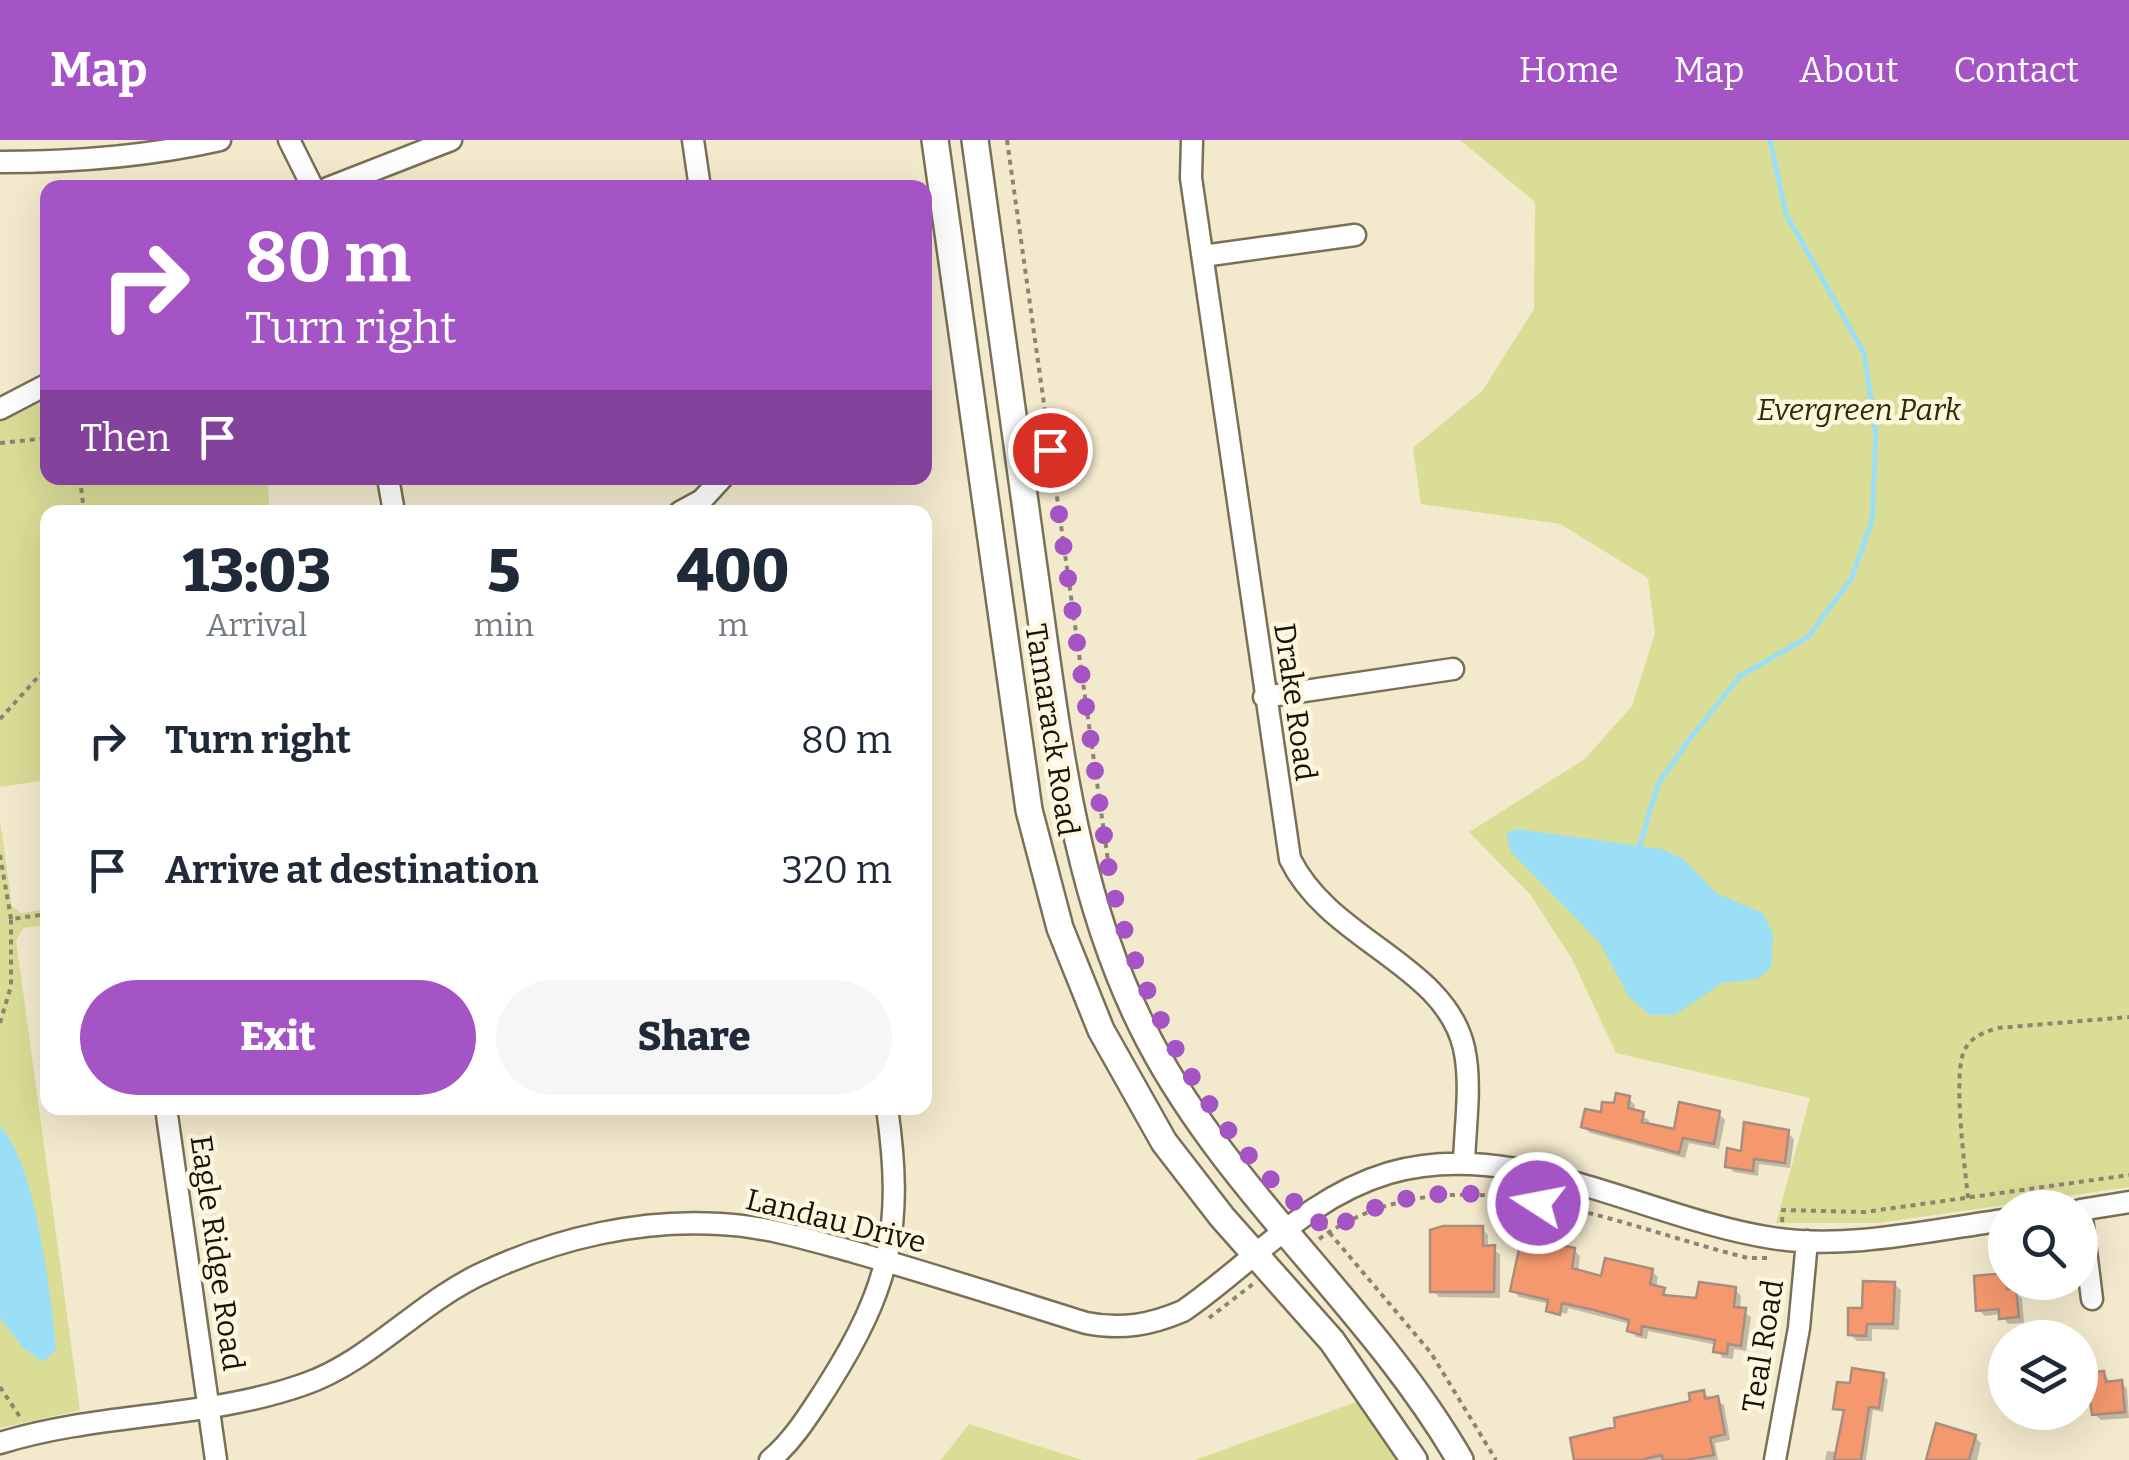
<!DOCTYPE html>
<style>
:root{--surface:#fff;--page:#f6f6f7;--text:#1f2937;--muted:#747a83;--accent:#a454c5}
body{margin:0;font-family:Bitter,serif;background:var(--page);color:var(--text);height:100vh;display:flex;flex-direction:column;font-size:38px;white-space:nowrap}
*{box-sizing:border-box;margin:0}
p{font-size:32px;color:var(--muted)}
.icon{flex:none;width:55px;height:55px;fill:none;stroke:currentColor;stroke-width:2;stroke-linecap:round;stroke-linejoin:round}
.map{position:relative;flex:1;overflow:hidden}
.side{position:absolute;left:40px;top:365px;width:892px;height:610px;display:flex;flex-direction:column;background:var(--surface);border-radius:20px;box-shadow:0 10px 40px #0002}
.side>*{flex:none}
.banner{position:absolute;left:40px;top:40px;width:892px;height:305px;border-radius:20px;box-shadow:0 10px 40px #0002;background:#a454c5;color:#fff;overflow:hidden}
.fabs{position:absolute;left:1988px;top:1050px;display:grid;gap:20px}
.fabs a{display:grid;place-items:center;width:110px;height:110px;border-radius:50%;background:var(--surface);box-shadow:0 10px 40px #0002;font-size:50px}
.pin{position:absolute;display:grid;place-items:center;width:85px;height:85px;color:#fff;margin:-42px;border:5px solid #fff;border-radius:50%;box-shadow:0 2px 10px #0007}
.me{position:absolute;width:110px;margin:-55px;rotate:281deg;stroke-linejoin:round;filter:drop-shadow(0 0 8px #0008)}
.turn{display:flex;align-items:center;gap:35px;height:210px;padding:0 40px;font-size:45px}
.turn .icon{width:130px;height:130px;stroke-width:2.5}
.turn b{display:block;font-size:70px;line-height:85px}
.then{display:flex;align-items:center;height:95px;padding:0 40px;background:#0003;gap:20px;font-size:38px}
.eta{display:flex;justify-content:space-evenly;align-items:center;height:170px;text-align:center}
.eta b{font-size:60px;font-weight:800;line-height:70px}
.cta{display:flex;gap:20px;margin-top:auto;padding:20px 40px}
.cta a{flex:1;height:115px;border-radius:60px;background:var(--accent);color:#fff;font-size:40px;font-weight:800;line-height:115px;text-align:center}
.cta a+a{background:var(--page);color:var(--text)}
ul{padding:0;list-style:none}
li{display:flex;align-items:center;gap:30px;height:130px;padding:0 40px}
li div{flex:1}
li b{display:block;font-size:38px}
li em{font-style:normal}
header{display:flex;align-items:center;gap:60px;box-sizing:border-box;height:140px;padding:0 50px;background:var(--accent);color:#fff}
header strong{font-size:48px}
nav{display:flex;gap:55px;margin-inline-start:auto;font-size:35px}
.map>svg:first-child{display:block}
.green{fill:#d9dd96}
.water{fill:#9adff5}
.shadow{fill:#0003}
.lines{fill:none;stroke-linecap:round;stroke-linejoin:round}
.stream{stroke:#9adff5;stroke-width:5}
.building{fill:#f5986d;stroke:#a98d80;stroke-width:2.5}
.minor-casing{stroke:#797057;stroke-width:25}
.tertiary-casing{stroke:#797057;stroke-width:30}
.path{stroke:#8c8571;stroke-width:4;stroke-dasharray:5 5;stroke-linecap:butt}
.minor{stroke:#fff;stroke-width:20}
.tertiary{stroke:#fff;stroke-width:25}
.route{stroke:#a454c5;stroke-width:18;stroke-dasharray:0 32.4}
.labels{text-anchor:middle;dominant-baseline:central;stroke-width:9;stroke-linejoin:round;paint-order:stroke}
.park-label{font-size:30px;font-style:italic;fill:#2b2c00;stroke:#fff6e0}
.street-label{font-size:30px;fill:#161208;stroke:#fff6e0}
</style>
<header>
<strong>Map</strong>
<nav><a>Home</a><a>Map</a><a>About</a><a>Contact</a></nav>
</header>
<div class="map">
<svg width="2129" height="1320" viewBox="0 0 2129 1320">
<rect width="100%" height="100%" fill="#f3e9cd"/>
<path class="green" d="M1460 0H2129V1047L1878 1083H1776L1810 958 1616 913 1572 819 1530 754 1469 692 1585 619 1632 566 1655 493 1648 438 1560 384 1421 364 1413 308 1483 250 1534 169 1535 62Z
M47 260 48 338H267L270 372H48L47 640 0 647V282Z
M0 679 12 766 21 773 47 769V785L23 788 16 800 80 1270 0 1288Z
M1362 1260 1401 1320H1195Z
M969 1284 1082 1320H941Z"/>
<path class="water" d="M1516 689 1662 709 1683 719 1716 753 1763 773 1773 794 1771 827 1758 839 1722 843 1674 875H1650L1629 857 1600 803 1511 712 1506 694Z
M0 986C36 1024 51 1155 56 1209L44 1222 24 1209 0 1178Z"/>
<path class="shadow" d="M1629 959 1635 965 1634 972 1649 980 1648 986 1676 992 1719 974 1725 980 1719 1009 1689 1003 1685 1018 1590 993 1584 987Z
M1788 993 1794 999 1790 1028 1759 1024 1758 1036 1734 1032 1727 1026Z
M1482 1089 1488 1095V1108L1500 1114V1158L1439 1157 1433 1151Z
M1574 1110 1580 1116 1578 1132 1603 1139 1652 1131 1658 1137 1656 1148 1670 1156 1698 1161 1735 1149 1741 1156 1740 1170 1751 1177 1746 1211 1734 1209 1733 1219 1722 1218 1717 1205 1648 1191 1647 1199 1636 1197 1630 1184 1568 1168 1567 1174 1552 1170V1174L1550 1164 1519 1157 1513 1150Z
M2005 1142H2012V1151L2022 1158 2024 1183 2008 1184 2001 1174 1985 1176 1978 1169Z
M1894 1144 1901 1150 1899 1190 1872 1189V1201H1857L1850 1194 1865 1171Z
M2104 1233 2111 1244 2121 1242 2127 1249 2129 1278 2101 1280 2095 1274 2093 1259 2082 1254 2080 1236Z
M1883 1235 1888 1240 1883 1272 1873 1270 1866 1320H1825L1827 1311 1838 1312 1846 1274 1836 1268 1852 1246Z
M1703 1253 1724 1265 1730 1300 1715 1303 1718 1320H1577L1618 1289 1693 1263Z
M1975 1297 1981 1303 1977 1320H1928Z"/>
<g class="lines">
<path class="stream" d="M1640 705 1658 644 1689 600 1740 536 1808 497 1851 439 1872 381 1876 294 1864 213 1786 74 1770 0"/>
</g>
<path class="building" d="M1616 953 1630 956 1628 968 1644 972 1642 982 1674 989 1679 962 1720 971 1714 1004 1683 998 1679 1013 1581 987 1585 969 1601 972 1602 962 1614 963Z
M1744 982 1789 990 1785 1023 1754 1019 1753 1031 1725 1027 1727 1008 1741 1011Z
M1443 1086H1483V1106L1495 1105 1494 1152H1430V1090Z
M1527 1098 1575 1108 1572 1128 1601 1136 1605 1118 1653 1129 1650 1144 1665 1148 1663 1155 1696 1158 1699 1142 1736 1147 1734 1167 1746 1168 1741 1206 1728 1204 1727 1214 1713 1212 1715 1200 1642 1186 1641 1195 1627 1191 1629 1180 1594 1170 1562 1163 1560 1175 1546 1171 1548 1160 1510 1151 1519 1109H1525Z
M2005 1133 2007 1149H2016L2019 1177 1999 1179V1169L1976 1171 1974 1136Z
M1863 1141 1895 1142 1893 1184H1867L1866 1196 1848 1195V1168H1862Z
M1852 1228 1884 1233 1879 1268 1869 1267 1861 1320H1834L1844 1270 1833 1269 1837 1242 1850 1243Z
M2104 1231 2106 1242 2122 1240 2125 1272 2092 1275 2089 1253 2080 1255V1234Z
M1704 1250 1705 1259 1718 1256 1725 1294 1710 1298 1714 1315 1685 1320H1663L1662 1315 1640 1320H1574L1570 1298 1615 1287 1614 1278 1690 1261 1689 1253Z
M1936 1283 1976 1295 1969 1320H1926Z"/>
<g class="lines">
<g class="minor-casing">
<path id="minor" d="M289 0 313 48
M693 0 700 48
M1192 0 1191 38 1290 719C1330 801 1445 824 1464 908 1472 944 1465 986 1464 1023
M0 22C75 22 146 17 220 0
M328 48 451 0
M1203 116 1355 95
M0 269 48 244
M388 338 394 372
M680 372 702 360 722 338
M1264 557 1453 529
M166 968 216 1320
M2080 1070 2129 1062
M2081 1070 2092 1159
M0 1303C99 1272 207 1279 305 1244 371 1221 420 1161 485 1132 558 1098 640 1079 720 1084 766 1086 810 1100 854 1112 932 1134 1009 1159 1086 1183 1122 1190 1150 1185 1183 1171 1253 1123 1305 1058 1389 1033 1515 996 1648 1079 1772 1098 1848 1110 1930 1090 2005 1080
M770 1320C794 1300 810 1273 827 1247 891 1146 904 1086 887 968
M1775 1320 1799 1188 1807 1101"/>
</g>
<g class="tertiary-casing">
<path id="tertiary" d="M935 0 1029 670 1060 788 1101 890 1164 1002 1222 1077 1332 1201 1414 1320
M975 0C995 145 1015 290 1035 435 1058 595 1073 756 1150 902 1232 1057 1372 1168 1460 1320"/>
</g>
<path class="path" d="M1007 0 1109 728
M0 303 48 298
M80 338 84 372
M0 579 48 526
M0 715 11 779
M0 883 11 846V779L48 774
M1968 1058C1965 1027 1952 932 1965 909 1972 896 1985 892 1998 888L2129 877
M1782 1082 1783 1070 1865 1072 2129 1035
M1323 1085 1431 1213 1496 1320
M1319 1099C1451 1006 1607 1083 1748 1118H1771
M1209 1178 1253 1144
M0 1247 22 1280"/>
<use href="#minor" class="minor"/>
<use href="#tertiary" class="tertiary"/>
</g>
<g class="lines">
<path class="route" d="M1050 310 1110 738C1141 869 1219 1012 1331 1091 1392 1048 1468 1047 1538 1063"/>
</g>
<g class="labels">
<g class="park-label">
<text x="1859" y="270">Evergreen Park</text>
</g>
<g class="street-label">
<text transform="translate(1295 562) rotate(82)">Drake Road</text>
<text transform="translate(1052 590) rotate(81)">Tamarack Road</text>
<text transform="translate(836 1081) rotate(14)">Landau Drive</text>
<text transform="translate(217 1113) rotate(82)">Eagle Ridge Road</text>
<text transform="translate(1763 1206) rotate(-81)">Teal Road</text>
</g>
</g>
</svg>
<div class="fabs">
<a><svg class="icon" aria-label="search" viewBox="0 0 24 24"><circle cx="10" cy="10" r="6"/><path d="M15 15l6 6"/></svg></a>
<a><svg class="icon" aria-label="layers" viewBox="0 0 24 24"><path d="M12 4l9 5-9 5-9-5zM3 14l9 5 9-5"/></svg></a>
</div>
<div class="pin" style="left:1050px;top:310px;background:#d93025"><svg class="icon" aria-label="arrive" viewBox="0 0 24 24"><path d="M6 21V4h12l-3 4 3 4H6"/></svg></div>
<svg class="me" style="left:1538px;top:1063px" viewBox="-20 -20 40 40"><circle r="17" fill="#a454c5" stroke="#fff" stroke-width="3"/><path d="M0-11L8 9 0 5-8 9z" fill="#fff"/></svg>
<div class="banner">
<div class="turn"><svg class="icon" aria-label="right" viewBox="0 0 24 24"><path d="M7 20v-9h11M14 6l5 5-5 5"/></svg><div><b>80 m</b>Turn right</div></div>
<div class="then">Then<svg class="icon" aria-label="arrive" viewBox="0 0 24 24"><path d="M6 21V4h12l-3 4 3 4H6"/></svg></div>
</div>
<section class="side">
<div class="eta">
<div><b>13:03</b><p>Arrival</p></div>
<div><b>5</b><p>min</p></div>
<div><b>400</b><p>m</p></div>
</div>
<ul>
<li><svg class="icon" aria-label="right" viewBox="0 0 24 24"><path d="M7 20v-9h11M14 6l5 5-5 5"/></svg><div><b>Turn right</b></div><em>80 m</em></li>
<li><svg class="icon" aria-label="arrive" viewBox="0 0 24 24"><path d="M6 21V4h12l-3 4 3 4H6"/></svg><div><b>Arrive at destination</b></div><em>320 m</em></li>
</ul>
<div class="cta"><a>Exit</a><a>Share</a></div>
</section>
</div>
